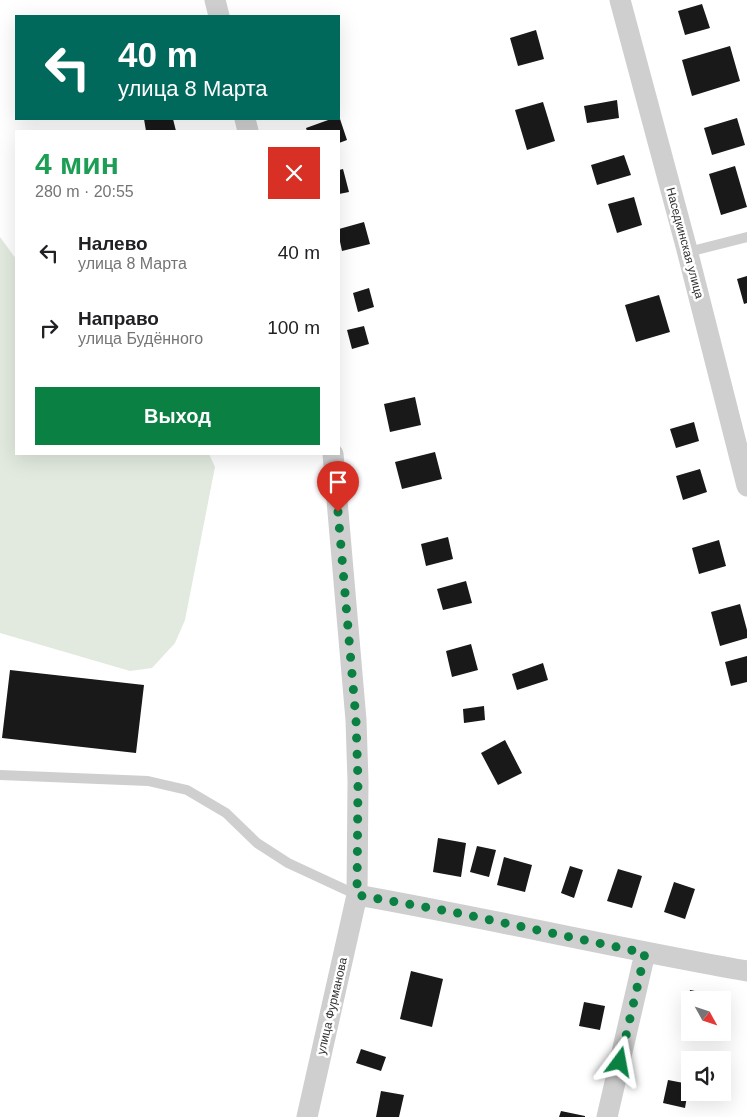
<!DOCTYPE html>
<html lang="ru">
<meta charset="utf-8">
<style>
:root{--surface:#fff;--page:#f2f2f2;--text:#202124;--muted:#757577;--accent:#0b8043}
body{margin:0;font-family:Helvetica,sans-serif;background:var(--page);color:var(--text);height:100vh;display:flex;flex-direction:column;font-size:19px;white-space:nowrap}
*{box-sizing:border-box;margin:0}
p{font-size:16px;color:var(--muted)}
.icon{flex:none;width:28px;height:28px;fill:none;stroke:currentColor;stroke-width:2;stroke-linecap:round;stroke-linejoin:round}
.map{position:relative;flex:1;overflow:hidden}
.drawer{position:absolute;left:15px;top:130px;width:325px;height:325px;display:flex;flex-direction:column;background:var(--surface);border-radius:0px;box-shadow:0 5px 20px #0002}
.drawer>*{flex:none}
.banner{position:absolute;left:15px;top:15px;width:325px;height:105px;border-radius:0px;box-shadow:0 5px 20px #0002;background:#00695c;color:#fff;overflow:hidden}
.needle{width:32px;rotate:130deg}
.fabs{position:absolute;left:681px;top:991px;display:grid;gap:10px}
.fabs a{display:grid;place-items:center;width:50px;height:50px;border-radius:0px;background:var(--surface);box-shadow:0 5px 20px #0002;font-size:25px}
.pin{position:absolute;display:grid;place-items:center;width:42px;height:42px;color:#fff;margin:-51px -21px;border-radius:50% 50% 50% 0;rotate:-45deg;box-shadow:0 0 5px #0007}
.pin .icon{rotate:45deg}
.me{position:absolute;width:55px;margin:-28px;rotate:13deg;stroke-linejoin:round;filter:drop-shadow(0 0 4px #0008)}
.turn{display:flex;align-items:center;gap:18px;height:105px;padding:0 20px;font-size:22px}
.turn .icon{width:65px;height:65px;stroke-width:2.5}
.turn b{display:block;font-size:35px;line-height:42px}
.round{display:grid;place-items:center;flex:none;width:52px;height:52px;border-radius:0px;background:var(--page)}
.summary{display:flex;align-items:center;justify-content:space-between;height:85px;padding:0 20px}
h1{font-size:30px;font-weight:600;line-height:38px;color:#1e9e55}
.button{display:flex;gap:10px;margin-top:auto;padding:10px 20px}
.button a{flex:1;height:58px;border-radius:0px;background:var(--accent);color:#fff;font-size:20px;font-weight:600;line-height:58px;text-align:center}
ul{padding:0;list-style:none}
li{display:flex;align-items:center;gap:15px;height:75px;padding:0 20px}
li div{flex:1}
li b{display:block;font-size:19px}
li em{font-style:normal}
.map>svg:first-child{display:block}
.green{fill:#e2eadf}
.building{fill:#191919}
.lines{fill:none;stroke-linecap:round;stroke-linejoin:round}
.lane{stroke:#cfcfcf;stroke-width:10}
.street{stroke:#cfcfcf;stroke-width:21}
.route{stroke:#0b8043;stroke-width:9;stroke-dasharray:0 16.2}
.labels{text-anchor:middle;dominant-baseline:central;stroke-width:5;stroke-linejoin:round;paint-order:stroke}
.street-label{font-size:12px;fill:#323232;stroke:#fff}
</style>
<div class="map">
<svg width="747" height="1117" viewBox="0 0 747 1117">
<rect width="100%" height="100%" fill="#fff"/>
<path class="green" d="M0 237 16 259V454H209L215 467 185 620 175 643 152 668 130 671 0 633Z"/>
<path class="building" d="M702 4 710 28 685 35 678 11Z
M536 30 544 59 518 66 510 38Z
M730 46 740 81 692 96 682 60Z
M617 100 619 118 587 123 584 106Z
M543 102 555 141 527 150 515 110Z
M737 118 745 145 712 155 704 128Z
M144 119H173L176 131H146Z
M331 119H340L347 140 339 143V131H307L306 128Z
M624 155 631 175 597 185 591 165Z
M735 166 747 207 721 215 709 174Z
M343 169 349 192 339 194V170Z
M634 197 642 225 617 233 608 204Z
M364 222 370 244 342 251 339 237V229Z
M747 276V303L744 304 737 279Z
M369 288 374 307 358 312 353 293Z
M659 295 670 332 636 342 625 305Z
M364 326 369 344 352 349 347 330Z
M415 397 421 425 390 432 384 404Z
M694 422 699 441 676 448 670 429Z
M435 452 442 479 402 489 395 462Z
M700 469 707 492 683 500 676 476Z
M448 537 453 559 426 566 421 544Z
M719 540 726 566 699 574 692 548Z
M466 581 472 603 443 610 437 589Z
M740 604 747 630V638L720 646 711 612Z
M471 644 478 670 452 677 446 651Z
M747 656V682L731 686 725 662Z
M543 663 548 680 517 690 512 674Z
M10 670 144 685 136 753 2 738Z
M484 706 485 720 464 723 463 709Z
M505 740 522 773 498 785 481 753Z
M438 838 466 843 461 877 433 872Z
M477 846 496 850 489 877 470 872Z
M504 857 532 865 525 892 497 885Z
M570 866 583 870 574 898 561 893Z
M618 869 642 876 632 908 607 901Z
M674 882 695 889 685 919 664 912Z
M411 971 443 979 432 1027 400 1019Z
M690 990 720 996V1000H690V1032L682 1030Z
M584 1002 605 1006 600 1030 579 1026Z
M361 1049 386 1057 381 1071 356 1063Z
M668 1080 689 1084 685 1108 663 1103Z
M381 1091 404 1095 399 1117H376Z
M561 1111 585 1116V1117H559Z"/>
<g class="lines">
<path class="lane" d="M688 252 747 237
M0 775 148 781 187 790 226 813 257 843 288 863 357 895"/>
<path class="street" d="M215 0 219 16
M620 0 686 246 747 486
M245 119 248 131
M357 895C487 918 616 948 747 971
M307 1117 357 895 358 781 356 720 333 454
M607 1117 645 953"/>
</g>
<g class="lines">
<path class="route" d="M338 512 356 720 358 781 357 895 453 912 645 953 620 1062"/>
</g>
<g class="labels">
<g class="street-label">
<text transform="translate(685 243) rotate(75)">Наседкинская улица</text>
<text transform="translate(332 1006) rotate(-77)">улица Фурманова</text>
</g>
</g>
</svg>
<div class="fabs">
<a><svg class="needle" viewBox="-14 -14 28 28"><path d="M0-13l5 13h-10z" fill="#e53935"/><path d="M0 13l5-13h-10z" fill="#757577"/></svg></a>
<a><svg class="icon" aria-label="sound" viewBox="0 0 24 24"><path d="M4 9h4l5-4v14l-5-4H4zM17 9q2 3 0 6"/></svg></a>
</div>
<div class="pin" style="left:338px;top:512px;background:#d93025"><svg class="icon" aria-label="arrive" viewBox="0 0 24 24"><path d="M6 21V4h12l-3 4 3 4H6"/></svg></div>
<svg class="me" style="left:620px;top:1062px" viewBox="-20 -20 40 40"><path d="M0-17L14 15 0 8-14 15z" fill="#0b8043" stroke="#fff" stroke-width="4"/></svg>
<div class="banner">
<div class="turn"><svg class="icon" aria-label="left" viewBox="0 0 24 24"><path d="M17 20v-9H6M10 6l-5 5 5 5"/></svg><div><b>40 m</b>улица 8 Марта</div></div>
</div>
<section class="drawer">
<div class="summary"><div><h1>4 мин</h1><p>280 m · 20:55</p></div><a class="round" style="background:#d93025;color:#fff"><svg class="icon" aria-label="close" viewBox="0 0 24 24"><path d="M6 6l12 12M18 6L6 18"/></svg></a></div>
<ul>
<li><svg class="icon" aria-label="left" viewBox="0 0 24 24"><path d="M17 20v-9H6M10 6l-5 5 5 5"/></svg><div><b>Налево</b><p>улица 8 Марта</p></div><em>40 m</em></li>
<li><svg class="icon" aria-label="right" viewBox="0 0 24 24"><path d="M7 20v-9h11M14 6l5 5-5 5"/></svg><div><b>Направо</b><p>улица Будённого</p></div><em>100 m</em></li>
</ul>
<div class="button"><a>Выход</a></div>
</section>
</div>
